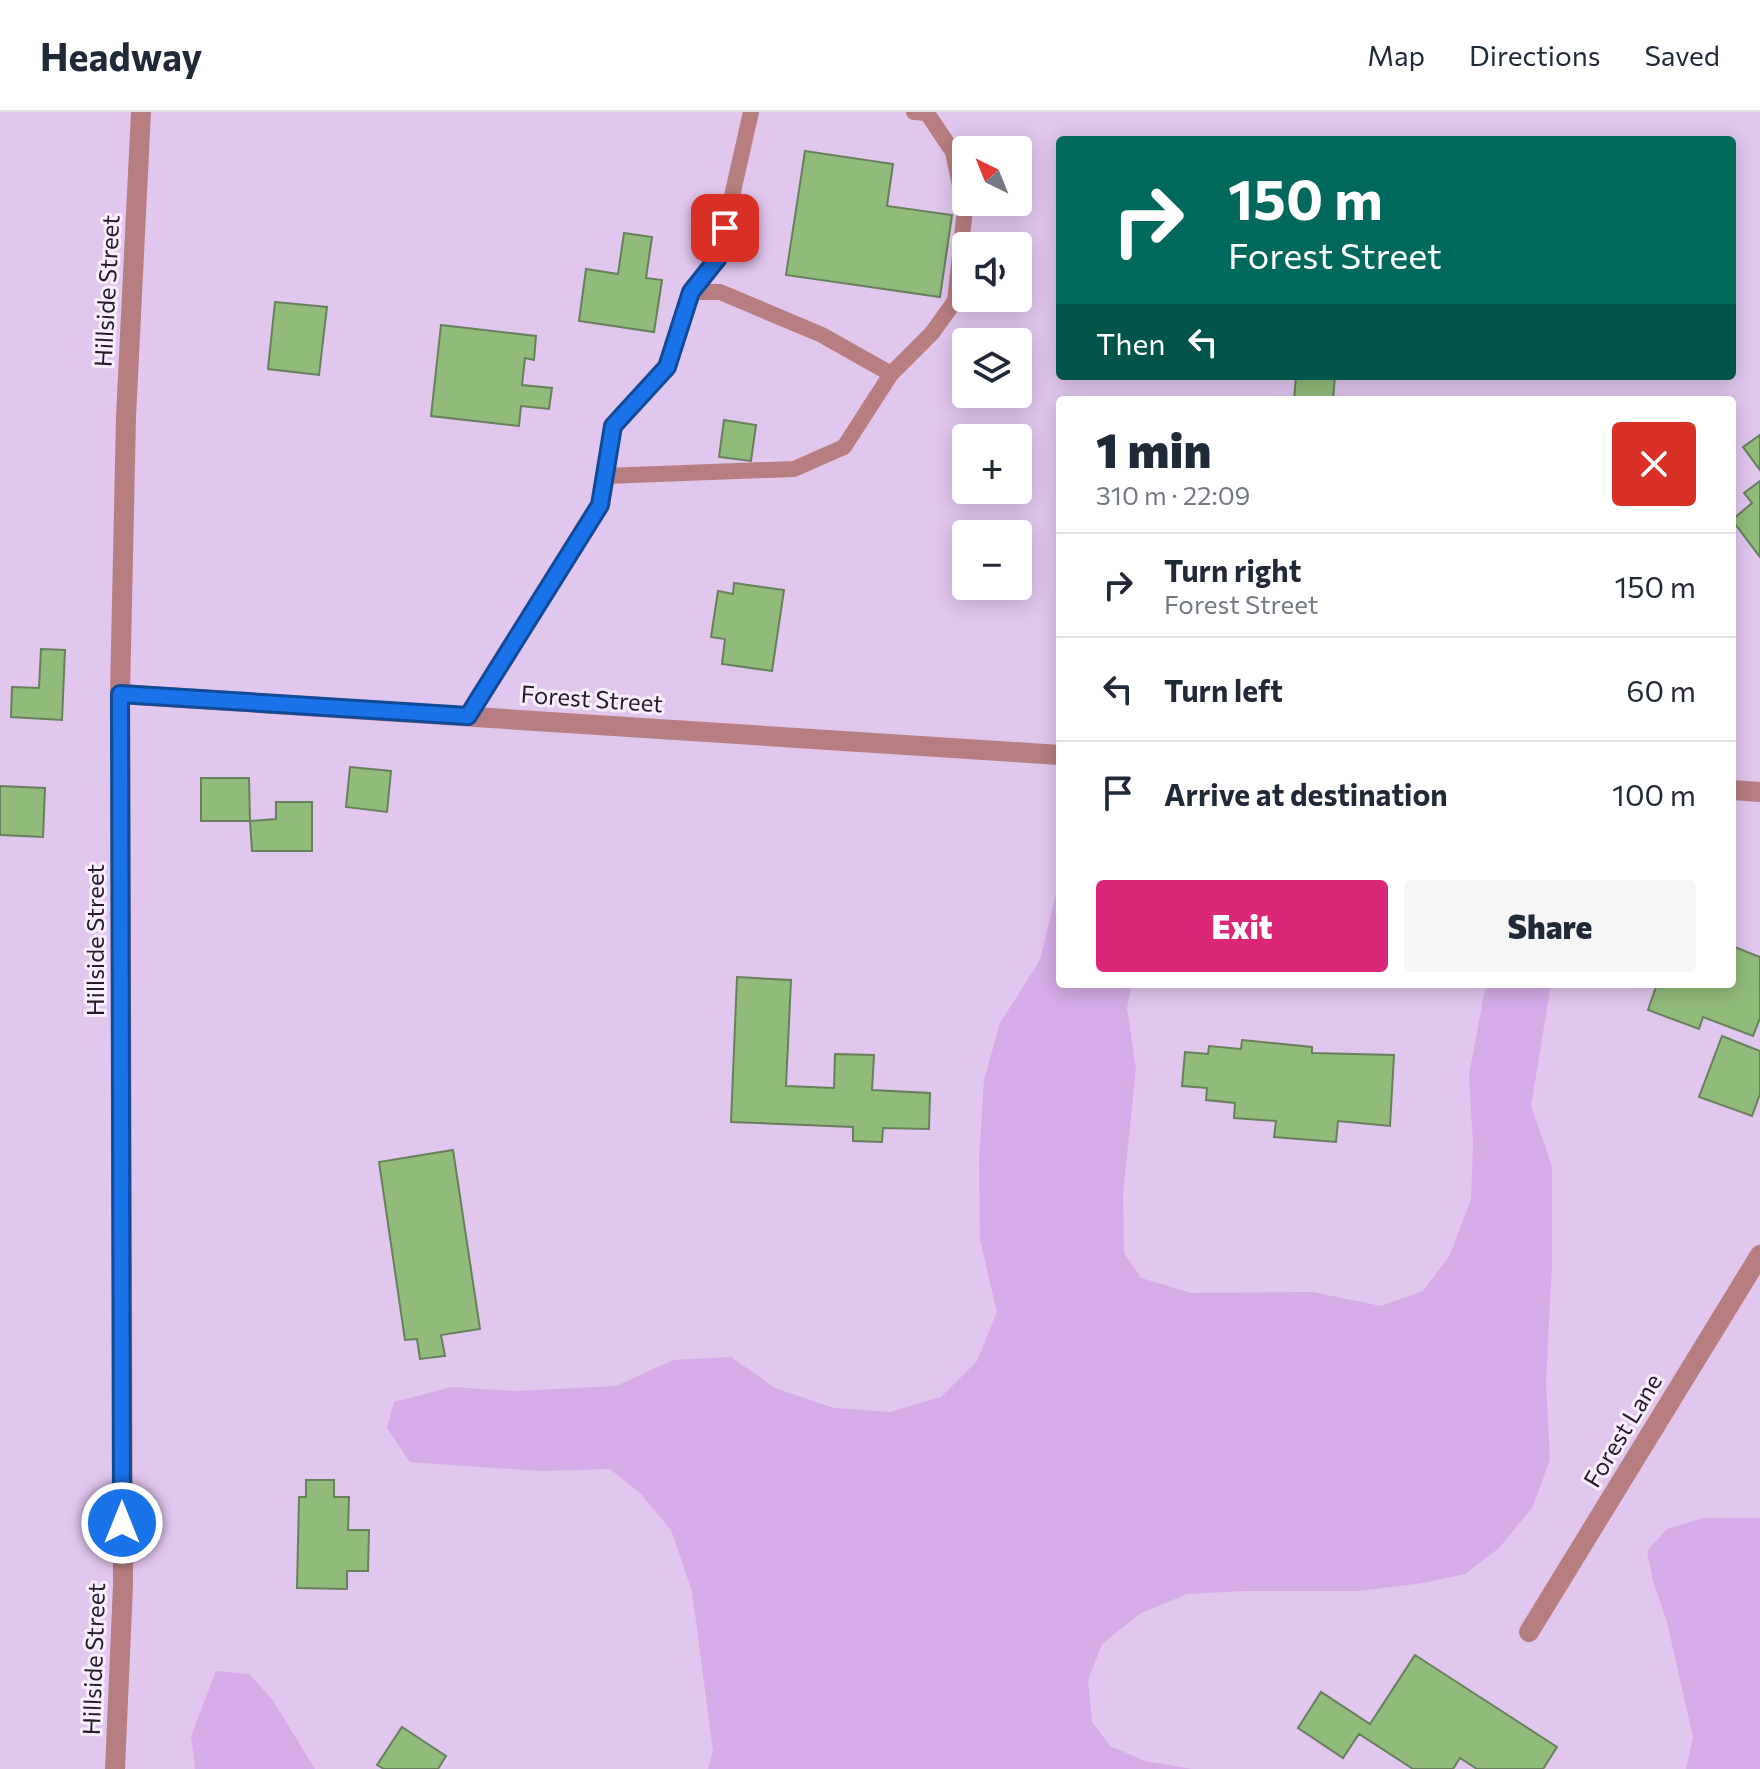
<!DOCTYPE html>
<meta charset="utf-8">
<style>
:root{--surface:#fff;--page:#f6f6f7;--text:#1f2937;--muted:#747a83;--line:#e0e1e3;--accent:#db2777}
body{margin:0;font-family:Commissioner,sans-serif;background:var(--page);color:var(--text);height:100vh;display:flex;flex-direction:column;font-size:30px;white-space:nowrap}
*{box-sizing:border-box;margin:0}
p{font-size:26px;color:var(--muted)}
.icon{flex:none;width:44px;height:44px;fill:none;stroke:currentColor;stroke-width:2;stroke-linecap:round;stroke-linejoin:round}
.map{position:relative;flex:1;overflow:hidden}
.sheet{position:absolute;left:1056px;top:284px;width:680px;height:592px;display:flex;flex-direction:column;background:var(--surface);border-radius:8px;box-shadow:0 4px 20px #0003}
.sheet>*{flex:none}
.banner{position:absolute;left:1056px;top:24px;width:680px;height:244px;border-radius:8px;box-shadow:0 4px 20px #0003;background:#00695c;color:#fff;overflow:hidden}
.needle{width:52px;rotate:317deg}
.controls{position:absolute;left:952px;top:24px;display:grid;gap:16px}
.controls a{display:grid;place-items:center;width:80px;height:80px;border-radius:8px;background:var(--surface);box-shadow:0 4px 20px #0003;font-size:40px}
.pin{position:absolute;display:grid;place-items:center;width:68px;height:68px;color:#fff;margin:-34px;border-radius:16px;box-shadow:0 4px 12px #0006}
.me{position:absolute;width:88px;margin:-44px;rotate:0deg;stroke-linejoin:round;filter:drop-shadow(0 0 6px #0008)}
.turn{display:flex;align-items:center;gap:28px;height:168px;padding:0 40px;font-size:36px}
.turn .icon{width:104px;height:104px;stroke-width:2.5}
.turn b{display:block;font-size:56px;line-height:68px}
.then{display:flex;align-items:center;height:76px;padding:0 40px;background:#0003;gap:16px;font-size:30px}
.round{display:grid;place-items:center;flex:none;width:84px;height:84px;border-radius:8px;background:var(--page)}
.overview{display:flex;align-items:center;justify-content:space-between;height:136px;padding:0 40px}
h1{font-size:48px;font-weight:800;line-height:60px}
.primary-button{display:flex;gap:16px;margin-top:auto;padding:16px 40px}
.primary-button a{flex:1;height:92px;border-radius:8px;background:var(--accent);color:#fff;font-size:32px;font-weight:800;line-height:92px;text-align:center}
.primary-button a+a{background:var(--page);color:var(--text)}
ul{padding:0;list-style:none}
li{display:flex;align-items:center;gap:24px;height:104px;padding:0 40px;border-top:2px solid var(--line)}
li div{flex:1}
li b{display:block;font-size:30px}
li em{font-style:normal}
header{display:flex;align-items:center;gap:48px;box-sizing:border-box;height:112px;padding:0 40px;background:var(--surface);border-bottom:2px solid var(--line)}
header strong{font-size:38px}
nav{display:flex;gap:44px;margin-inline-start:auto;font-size:28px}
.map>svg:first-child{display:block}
.green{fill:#d5ace8}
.building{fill:#91bb7b;stroke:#67805b;stroke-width:2}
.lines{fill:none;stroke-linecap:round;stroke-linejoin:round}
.service{stroke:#b77e81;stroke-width:16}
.minor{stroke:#b77e81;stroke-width:20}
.tertiary{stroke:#b77e81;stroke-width:20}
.route-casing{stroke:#114b97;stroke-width:20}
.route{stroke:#1a73e8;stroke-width:14}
.labels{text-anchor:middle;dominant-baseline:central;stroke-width:6;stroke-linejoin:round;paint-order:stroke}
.street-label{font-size:24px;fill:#251b2a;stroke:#f9eefe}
</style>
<header>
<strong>Headway</strong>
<nav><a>Map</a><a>Directions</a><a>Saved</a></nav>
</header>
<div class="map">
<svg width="1760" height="1657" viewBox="0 0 1760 1657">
<rect width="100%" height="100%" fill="#e1c6ee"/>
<path class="green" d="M1060 730V872H1132L1127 896 1136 957 1123 1081 1124 1141 1141 1166 1191 1181 1312 1180 1381 1194 1423 1179 1450 1143 1471 1087 1473 1033 1469 963 1486 872H1551L1531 994 1552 1054V1152L1546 1271 1550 1348 1532 1396 1499 1436 1465 1462 1423 1471 1359 1479H1245L1187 1482 1141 1501 1102 1532 1088 1568 1092 1610 1110 1634 1145 1649 1192 1657H708L713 1639 692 1479 671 1418 640 1381 610 1357 540 1359 410 1350 387 1316 394 1290 452 1275 515 1279 616 1274 673 1248 731 1245 775 1276 834 1296 890 1300 941 1285 977 1249 997 1200 980 1128 979 1049 984 968 1000 911 1040 848 1056 782Z
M1703 1406H1760V1657H1686L1693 1625 1667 1510 1653 1469 1647 1439 1667 1417Z
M216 1559 249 1562 272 1587 315 1657H195L191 1624Z"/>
<path class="building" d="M805 39 893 52 887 94 952 103 940 185 786 163Z
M624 121 652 125 646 166 662 168 654 220 579 209 586 157 618 162Z
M275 190 327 195 319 263 268 257Z
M441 213 536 224 534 248 525 246 522 273 552 276 549 297 521 294 519 314 431 304Z
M1296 264H1335L1333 288H1294Z
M724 308 756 313 751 349 719 345Z
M1760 323V358L1743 335Z
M1760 369V445L1732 408 1752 391 1744 381Z
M734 471 784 478 772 559 722 552 725 527 711 525 718 479 733 482Z
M41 537 65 538 62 608 11 605 12 575 39 576Z
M350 655 391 659 387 700 346 695Z
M201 666H249L250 709H201Z
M0 674 45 676 43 725 0 723Z
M276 690H312V739H252L250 709 276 707Z
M1732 834 1760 845V906L1753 924 1703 905 1699 917 1648 898 1657 872H1732Z
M737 865 791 868 786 974 834 976 835 942 874 943 872 978 930 981 929 1017 883 1016 882 1030 853 1029V1015L731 1010Z
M1722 924 1760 939V982L1752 1004 1699 985Z
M1242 928 1312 935V941L1394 943 1390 1014 1338 1009 1336 1030 1274 1025 1276 1009 1234 1006 1235 991 1206 988 1207 976 1182 974 1185 940 1208 942 1209 934 1241 937Z
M453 1038 480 1217 441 1223 445 1244 420 1247 417 1227 405 1228 379 1050Z
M306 1368H334V1385H349L348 1418H369L368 1459H347V1477L297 1476 299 1385H306Z
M1415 1543 1557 1635 1543 1657H1477L1460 1646 1453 1657H1413L1359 1622 1343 1646 1298 1616 1321 1580 1370 1612Z
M402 1615 446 1644 438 1657H384L377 1653Z"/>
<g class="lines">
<path class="service" d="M691 180H720L822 223 891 262 932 221 955 189 965 97 953 40 927 1 914 0
M605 364 794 357 844 335 891 262
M468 604 600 393 613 314 667 255 691 180 718 146 751 0"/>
<path class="minor" d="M120 582 1060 643
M1732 678 1760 680
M1529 1520 1760 1143"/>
<path class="tertiary" d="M115 1657 123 1473 120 582 126 305 141 0"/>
</g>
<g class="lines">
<g class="route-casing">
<path id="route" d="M122 1411 120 582 468 604 600 393 613 314 667 255 691 180 718 146 725 116"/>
</g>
<use href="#route" class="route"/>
</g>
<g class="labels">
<g class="street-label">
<text transform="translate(106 179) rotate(-87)">Hillside Street</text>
<text transform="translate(592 586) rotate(4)">Forest Street</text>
<text transform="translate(94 828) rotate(-90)">Hillside Street</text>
<text transform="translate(1622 1318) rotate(-59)">Forest Lane</text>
<text transform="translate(93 1547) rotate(-88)">Hillside Street</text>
</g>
</g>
</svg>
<div class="controls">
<a><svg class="needle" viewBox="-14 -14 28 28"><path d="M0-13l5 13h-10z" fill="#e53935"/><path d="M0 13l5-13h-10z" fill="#747a83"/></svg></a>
<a><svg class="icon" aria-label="sound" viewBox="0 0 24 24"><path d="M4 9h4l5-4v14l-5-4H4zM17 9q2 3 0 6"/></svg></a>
<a><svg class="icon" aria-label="layers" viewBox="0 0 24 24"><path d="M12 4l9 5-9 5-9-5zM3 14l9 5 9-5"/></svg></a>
<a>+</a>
<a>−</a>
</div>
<div class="pin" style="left:725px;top:116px;background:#d93025"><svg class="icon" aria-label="arrive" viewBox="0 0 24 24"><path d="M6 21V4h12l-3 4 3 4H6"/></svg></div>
<svg class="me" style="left:122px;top:1411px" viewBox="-20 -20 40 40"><circle r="17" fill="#1a73e8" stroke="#fff" stroke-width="3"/><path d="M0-11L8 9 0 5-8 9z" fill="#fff"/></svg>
<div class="banner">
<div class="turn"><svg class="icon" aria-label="right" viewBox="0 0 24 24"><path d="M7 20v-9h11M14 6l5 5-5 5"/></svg><div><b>150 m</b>Forest Street</div></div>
<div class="then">Then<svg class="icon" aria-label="left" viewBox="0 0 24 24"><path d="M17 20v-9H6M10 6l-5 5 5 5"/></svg></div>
</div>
<section class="sheet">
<div class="overview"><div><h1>1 min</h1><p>310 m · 22:09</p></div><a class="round" style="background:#d93025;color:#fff"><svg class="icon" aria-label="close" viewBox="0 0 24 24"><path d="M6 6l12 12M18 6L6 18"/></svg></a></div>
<ul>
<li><svg class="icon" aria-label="right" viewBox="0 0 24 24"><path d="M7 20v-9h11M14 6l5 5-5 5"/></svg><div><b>Turn right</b><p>Forest Street</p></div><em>150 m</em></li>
<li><svg class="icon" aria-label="left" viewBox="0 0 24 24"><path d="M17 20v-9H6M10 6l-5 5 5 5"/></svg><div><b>Turn left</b></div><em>60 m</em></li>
<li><svg class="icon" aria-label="arrive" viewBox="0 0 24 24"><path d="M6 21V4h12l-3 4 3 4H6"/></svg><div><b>Arrive at destination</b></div><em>100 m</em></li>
</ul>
<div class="primary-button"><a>Exit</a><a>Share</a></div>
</section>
</div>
